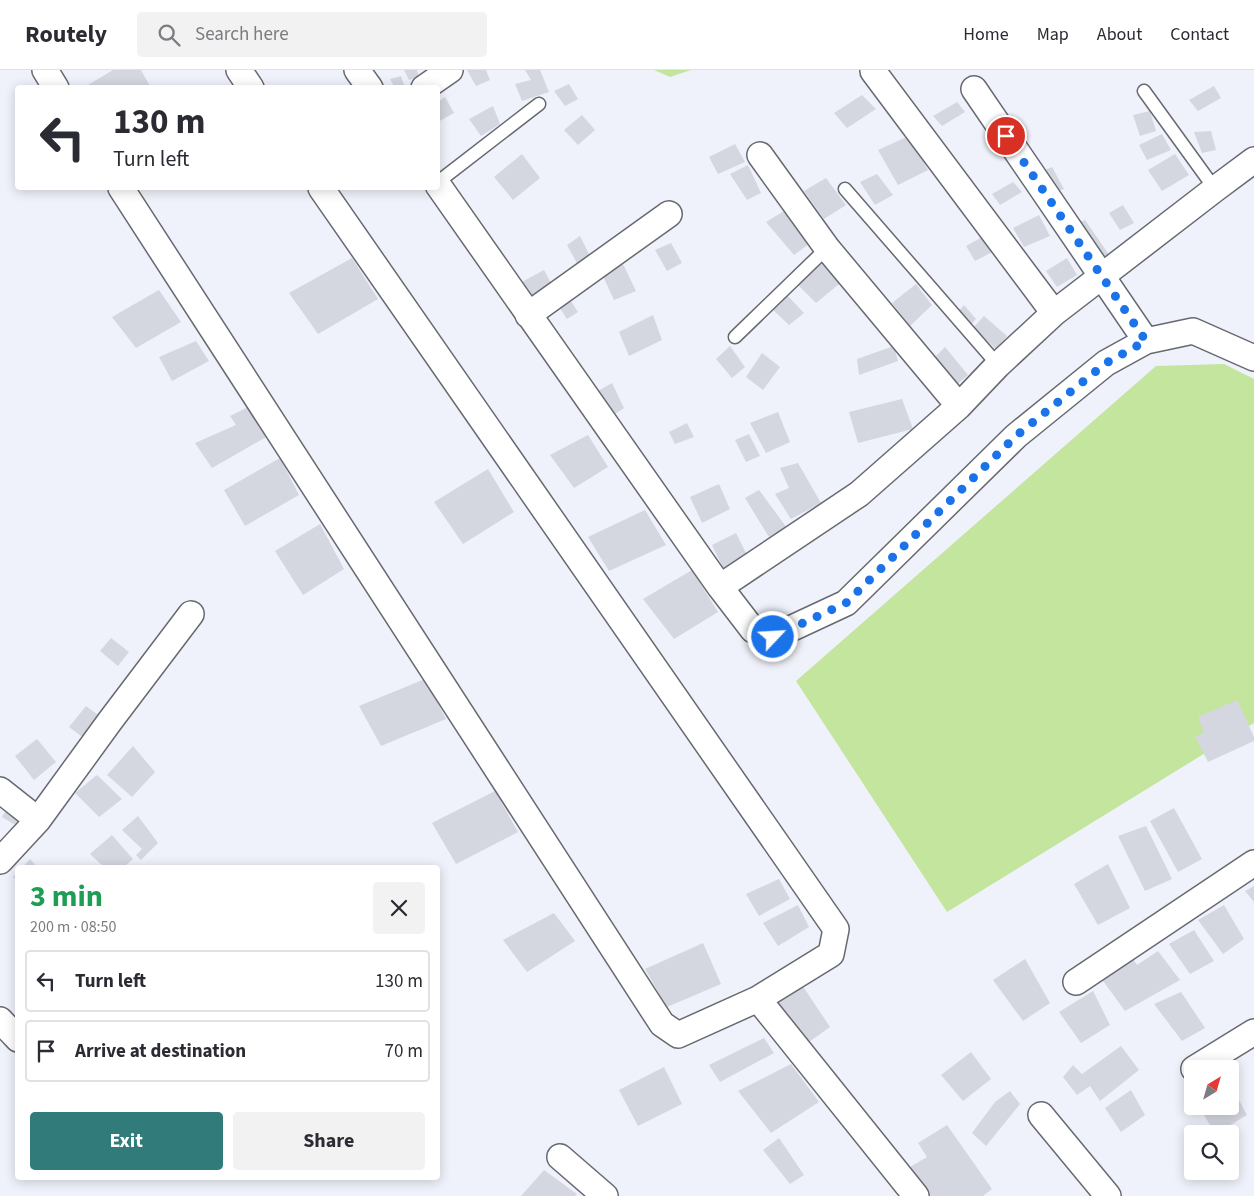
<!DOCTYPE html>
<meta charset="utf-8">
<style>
:root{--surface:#fff;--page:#f2f2f3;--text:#2b2b33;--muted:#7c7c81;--line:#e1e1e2;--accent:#327b7b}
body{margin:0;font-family:"Source Sans 3",sans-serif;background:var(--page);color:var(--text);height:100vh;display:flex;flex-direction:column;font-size:19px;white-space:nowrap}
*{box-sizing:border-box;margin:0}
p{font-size:16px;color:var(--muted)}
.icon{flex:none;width:28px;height:28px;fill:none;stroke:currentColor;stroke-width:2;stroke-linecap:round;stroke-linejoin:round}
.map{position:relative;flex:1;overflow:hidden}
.side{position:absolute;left:15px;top:795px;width:425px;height:315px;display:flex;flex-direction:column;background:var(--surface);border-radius:5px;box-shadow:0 2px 12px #0003}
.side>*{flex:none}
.banner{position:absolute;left:15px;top:15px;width:425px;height:105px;border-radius:5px;box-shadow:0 2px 12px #0003;background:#fff;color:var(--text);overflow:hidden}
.needle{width:32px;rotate:37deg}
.tools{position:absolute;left:1184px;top:990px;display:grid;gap:10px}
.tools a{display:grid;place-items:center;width:55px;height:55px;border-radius:5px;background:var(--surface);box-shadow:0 2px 12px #0003;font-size:25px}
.pin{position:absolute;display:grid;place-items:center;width:42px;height:42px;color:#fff;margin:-21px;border:2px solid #fff;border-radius:50%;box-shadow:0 1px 5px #0007}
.me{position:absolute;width:55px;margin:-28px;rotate:65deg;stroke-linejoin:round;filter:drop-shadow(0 0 4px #0008)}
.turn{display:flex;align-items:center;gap:18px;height:105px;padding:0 15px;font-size:22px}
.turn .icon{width:65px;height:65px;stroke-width:2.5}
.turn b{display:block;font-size:35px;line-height:42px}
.round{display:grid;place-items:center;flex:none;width:52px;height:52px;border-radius:5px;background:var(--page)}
.headline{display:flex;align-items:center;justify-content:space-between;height:85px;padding:0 15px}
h1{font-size:30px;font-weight:700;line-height:38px;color:#1e9e55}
.action{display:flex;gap:10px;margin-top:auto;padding:10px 15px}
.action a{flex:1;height:58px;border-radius:5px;background:var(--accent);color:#fff;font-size:20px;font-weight:700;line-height:58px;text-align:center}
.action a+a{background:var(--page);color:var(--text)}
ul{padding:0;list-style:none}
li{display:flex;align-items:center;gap:15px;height:62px;margin:0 10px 8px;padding:0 5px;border:2px solid var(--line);border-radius:5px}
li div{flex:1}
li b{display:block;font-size:19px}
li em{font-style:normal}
header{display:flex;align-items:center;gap:30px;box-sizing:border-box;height:70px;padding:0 25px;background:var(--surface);border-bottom:1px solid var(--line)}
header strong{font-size:24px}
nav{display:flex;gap:28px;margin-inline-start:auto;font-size:18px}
.search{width:350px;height:45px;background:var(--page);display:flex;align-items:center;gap:12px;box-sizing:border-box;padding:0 18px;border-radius:5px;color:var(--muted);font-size:19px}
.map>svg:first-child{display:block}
.green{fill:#c4e59d}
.building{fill:#d4d7df}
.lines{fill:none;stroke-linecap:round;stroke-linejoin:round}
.service-casing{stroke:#676971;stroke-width:15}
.minor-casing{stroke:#676971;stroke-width:28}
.service{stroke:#fff;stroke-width:12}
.minor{stroke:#fff;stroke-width:25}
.route{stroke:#1a73e8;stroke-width:9;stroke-dasharray:0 16.2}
</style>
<header>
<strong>Routely</strong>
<div class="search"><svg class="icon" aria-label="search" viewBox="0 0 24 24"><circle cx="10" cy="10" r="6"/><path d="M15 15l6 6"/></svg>Search here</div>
<nav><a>Home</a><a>Map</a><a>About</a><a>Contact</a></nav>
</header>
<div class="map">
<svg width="1254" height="1126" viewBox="0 0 1254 1126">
<rect width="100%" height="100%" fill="#eff2fa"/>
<path class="green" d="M654 0H691L670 7Z
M1224 294 1254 309V653L947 842 796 611 1156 296Z"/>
<path class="building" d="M113 0H141L151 18H89L88 15Z
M404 0H417L419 7 409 10Z
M467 0H486L490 10 476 16Z
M525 0H540L549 22 522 31 515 14 531 10Z
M401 6 404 15 395 18 390 9Z
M569 14 578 29 565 36 554 21Z
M1214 16 1221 28 1198 41 1189 30Z
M862 25 876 39 847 58 834 43Z
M445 27 454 43 438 52V32Z
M957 32 965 42 942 56 933 46Z
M493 36 500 54 481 66 469 49Z
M1150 41 1156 61 1140 66 1133 45Z
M582 45 595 60 578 75 564 60Z
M1211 61 1216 80 1202 83 1194 62Z
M1162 64 1171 80 1147 90 1139 75Z
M909 66 928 100 898 115 878 80Z
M735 74 745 92 718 104 709 87Z
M522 84 540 108 513 130 494 107Z
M1175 84 1189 105 1162 121 1148 100Z
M748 95 761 123 747 130 730 104Z
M1052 97 1064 119 1052 123 1042 101Z
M877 104 893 125 875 135 860 112Z
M826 108 846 135 824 149 804 121Z
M1013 112 1022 122 1000 135 992 124Z
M1123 135 1134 153 1120 160 1109 143Z
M789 138 813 171 794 185 766 152Z
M1039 145 1050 166 1024 177 1013 158Z
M1085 150 1112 189 1098 198 1076 154Z
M986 165 996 180 975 191 966 176Z
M580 166 592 190 579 197 567 175Z
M671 173 682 193 667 201 655 180Z
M352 188 378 229 318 264 289 223Z
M1067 188 1077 205 1057 217 1046 201Z
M827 190 844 210 816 233 797 214Z
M623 194 636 221 614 230 602 204Z
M544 200 552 215 527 228 518 214Z
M916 214 932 235 910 256 892 233Z
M159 220 181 252 136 278 112 247Z
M565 222 578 242 567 249 554 229Z
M787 225 804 243 789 255 770 237Z
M964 235 976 249 968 258 956 244Z
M653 245 662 270 629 286 619 262Z
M984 246 1007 266 997 280 973 258Z
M196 271 209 291 172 311 159 287Z
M730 276 745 297 732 308 716 289Z
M894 276 898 291 859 305 857 289Z
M945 277 968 305 954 317 931 291Z
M762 283 780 297 763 320 746 307Z
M612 313 624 338 606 350 591 325Z
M902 329 913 359 858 373 849 342Z
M252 335 268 366 212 398 195 373 236 355 230 346Z
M778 342 790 372 766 383 750 353Z
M687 353 694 367 675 374 669 362Z
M749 364 760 386 746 392 735 370Z
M588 365 608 397 574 418 550 385Z
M280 388 299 425 245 456 224 420Z
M798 393 821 433 791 449 775 424 789 418 780 398Z
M488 399 514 442 463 474 434 432Z
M719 414 730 439 702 453 690 427Z
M759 420 787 458 769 467 745 428Z
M645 440 666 475 609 501 588 467Z
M320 454 344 499 303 525 275 481Z
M736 463 748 487 723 498 712 475Z
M692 500 718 542 674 569 643 529Z
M111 568 129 582 118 596 100 581Z
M425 609 446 649 381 676 359 636Z
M1237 630 1254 667V671L1208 692 1195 666 1204 663 1198 647Z
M86 636 101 647 85 669 69 657Z
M37 669 56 692 34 710 15 686Z
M133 676 155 702 132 727 107 705Z
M97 705 122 729 99 747 75 723Z
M495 721 518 762 456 794 432 753Z
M13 729 25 761 2 747Z
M1174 738 1202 789 1178 802 1150 751Z
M138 746 158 773 141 790 136 785 142 779 122 760Z
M1146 756 1172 809 1145 821 1118 766Z
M112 765 133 789 123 798H105L90 784Z
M30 789 38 798H22Z
M1108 794 1130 838 1098 855 1074 814Z
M18 802V811L13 807Z
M779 809 790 829 759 846 746 824Z
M1254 816V832L1245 821Z
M798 835 809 857 778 876 763 853Z
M1224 835 1244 869 1223 884 1198 850Z
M554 843 575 871 527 902 503 870Z
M1194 860 1214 891 1190 904 1169 874Z
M703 873 721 914 667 937 645 899Z
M1158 881 1180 910 1125 941 1098 904 1131 886 1137 895Z
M1025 889 1050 933 1023 951 993 910Z
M802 915 830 957 809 972 775 930Z
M1093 921 1110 955 1081 973 1059 942Z
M1181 922 1205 958 1182 971 1154 934Z
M764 968 774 983 720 1012 709 995Z
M1121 976 1139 1000 1100 1031 1090 1016 1077 1025 1063 1007 1073 995 1082 1004Z
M971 982 991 1009 963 1031 941 1005Z
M791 994 819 1032 771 1063 738 1021Z
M664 997 682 1034 638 1056 619 1020Z
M1230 1013 1247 1045 1215 1064 1199 1036H1230Z
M1131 1020 1145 1045 1121 1062 1105 1038Z
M1010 1021 1020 1034 986 1076 972 1063 995 1032Z
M947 1055 992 1119 983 1126H927L905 1100 927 1087 918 1073Z
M779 1068 804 1105 790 1114 763 1080Z
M544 1100 577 1124 575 1126H521Z"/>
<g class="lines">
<g class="service-casing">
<path id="service" d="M1144 21 1215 119
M438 112 539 34
M845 119 998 295
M735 267 827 178"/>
</g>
<g class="minor-casing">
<path id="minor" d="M45 0 56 18
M239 0 251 18
M357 0 370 18
M873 1 1054 243
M424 18 450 0
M974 19 1146 271
M760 85 827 178 959 336
M438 115 720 517 753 560 773 567 846 533 1016 366 1106 293 1146 271 1193 261 1254 288
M121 118 662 954 678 965 758 929 831 884 836 859 321 118
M528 245 669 144
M720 517 859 424 959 336 998 295 1054 243 1215 119 1254 90
M0 720 38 750
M0 791 38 750 110 651 191 544
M1076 912 1254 793
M758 929 916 1126
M0 950 18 969
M1194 999 1254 962
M1041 1045 1108 1126
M560 1087 605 1126"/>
</g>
<use href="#service" class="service"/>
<use href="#minor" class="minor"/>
</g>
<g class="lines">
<path class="route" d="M773 567 846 533 1016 366 1106 293 1146 271 1006 66"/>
</g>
</svg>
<div class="tools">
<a><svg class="needle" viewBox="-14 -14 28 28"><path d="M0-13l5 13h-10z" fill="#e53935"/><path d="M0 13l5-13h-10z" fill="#7c7c81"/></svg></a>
<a><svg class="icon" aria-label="search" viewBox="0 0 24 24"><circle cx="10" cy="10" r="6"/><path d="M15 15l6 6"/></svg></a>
</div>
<div class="pin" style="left:1006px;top:66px;background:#d93025"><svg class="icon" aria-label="arrive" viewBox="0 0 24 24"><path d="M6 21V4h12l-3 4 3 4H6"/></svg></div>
<svg class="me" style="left:773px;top:567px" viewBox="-20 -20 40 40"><circle r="17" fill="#1a73e8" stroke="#fff" stroke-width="3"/><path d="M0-11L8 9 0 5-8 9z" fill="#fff"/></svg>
<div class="banner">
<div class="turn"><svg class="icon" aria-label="left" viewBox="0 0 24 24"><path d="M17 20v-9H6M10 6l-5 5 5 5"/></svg><div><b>130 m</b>Turn left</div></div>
</div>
<section class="side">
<div class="headline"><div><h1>3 min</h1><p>200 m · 08:50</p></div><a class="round"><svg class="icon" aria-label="close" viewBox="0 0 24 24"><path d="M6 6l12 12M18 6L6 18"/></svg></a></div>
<ul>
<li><svg class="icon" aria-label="left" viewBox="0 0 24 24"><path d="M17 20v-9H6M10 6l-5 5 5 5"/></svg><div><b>Turn left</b></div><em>130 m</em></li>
<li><svg class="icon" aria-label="arrive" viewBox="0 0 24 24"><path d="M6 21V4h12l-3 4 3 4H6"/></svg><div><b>Arrive at destination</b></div><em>70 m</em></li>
</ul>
<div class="action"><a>Exit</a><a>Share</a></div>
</section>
</div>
